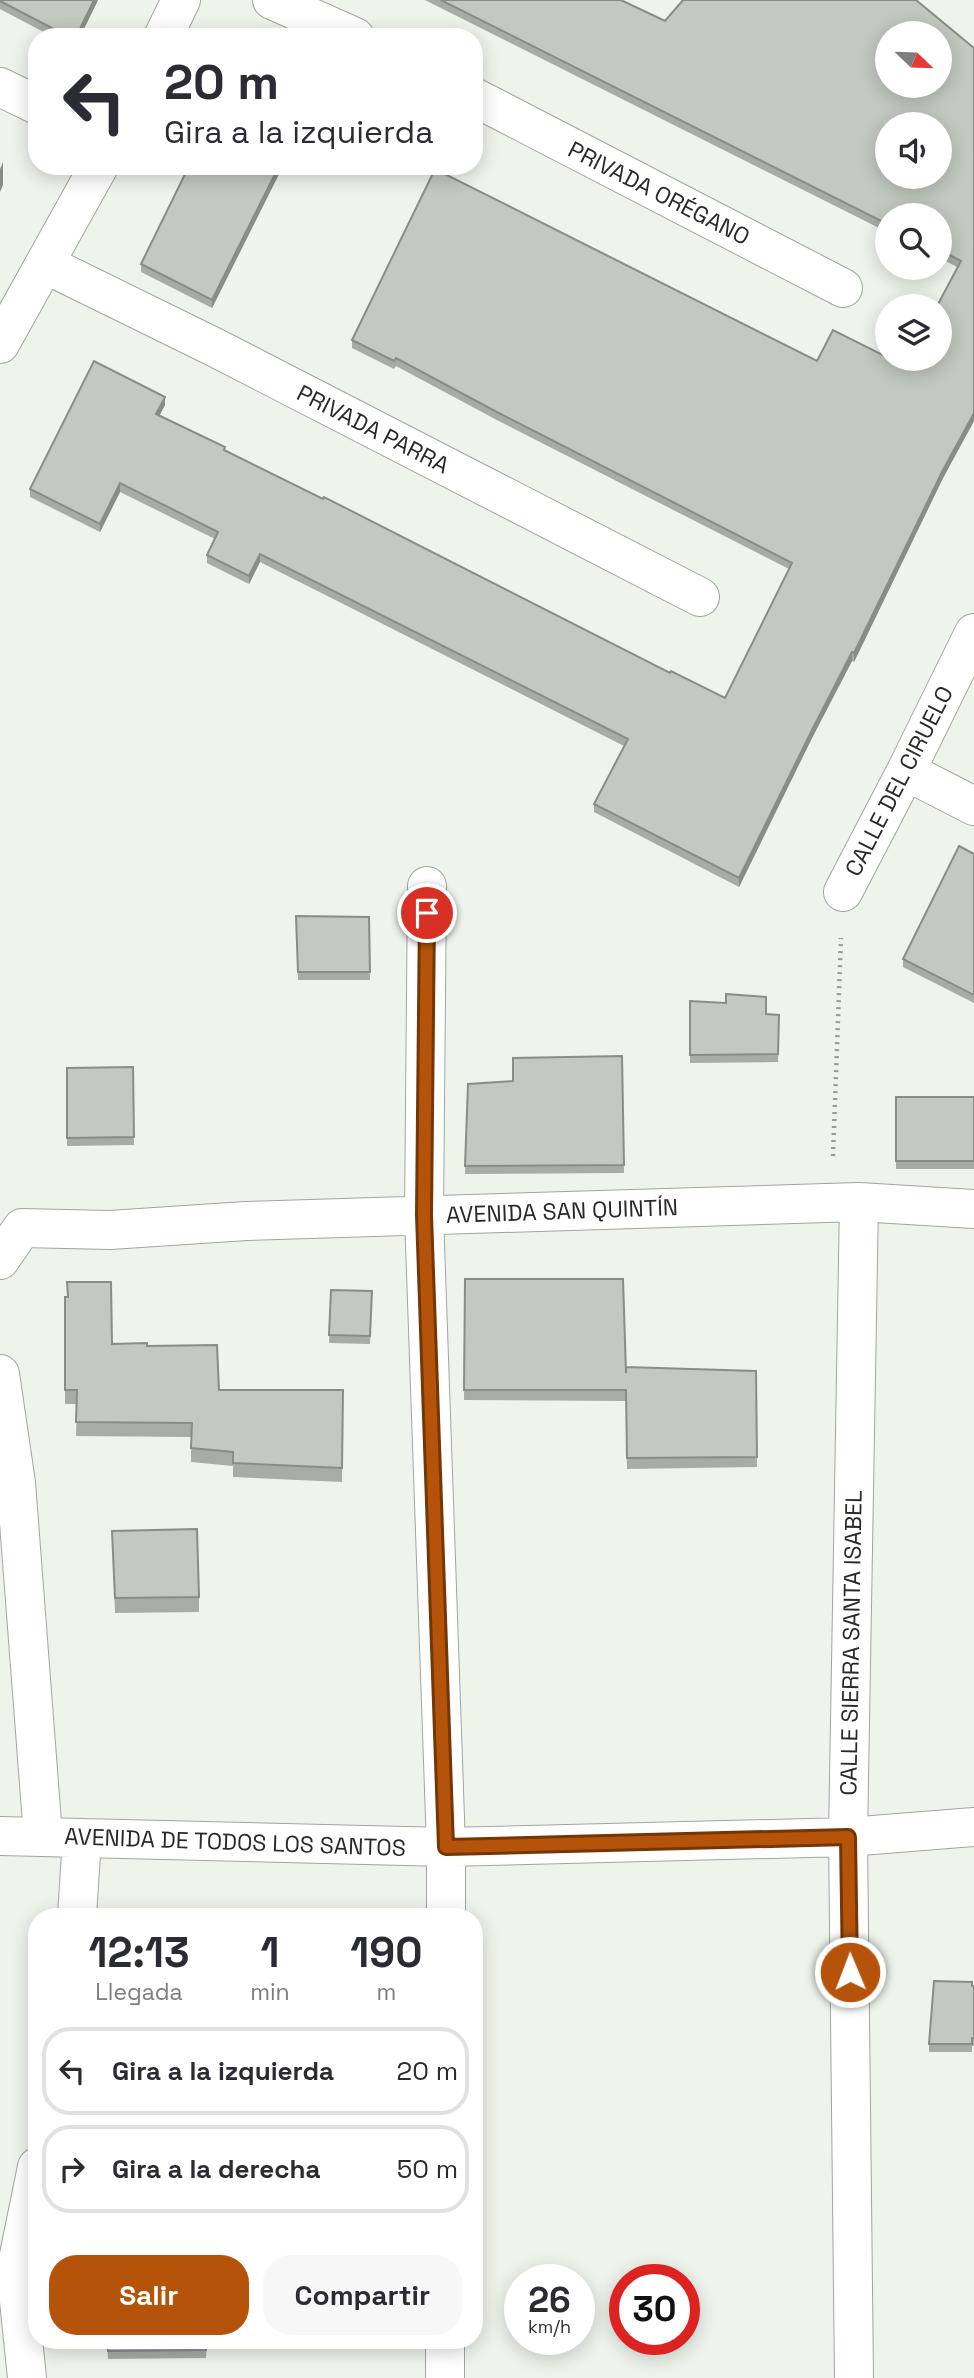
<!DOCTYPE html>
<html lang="es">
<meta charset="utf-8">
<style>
:root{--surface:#fff;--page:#f7f7f7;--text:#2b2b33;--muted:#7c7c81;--line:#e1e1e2;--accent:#b45309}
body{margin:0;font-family:"Space Grotesk",sans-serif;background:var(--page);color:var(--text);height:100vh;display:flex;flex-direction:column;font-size:26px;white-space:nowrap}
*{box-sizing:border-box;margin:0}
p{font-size:23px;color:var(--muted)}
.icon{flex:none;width:38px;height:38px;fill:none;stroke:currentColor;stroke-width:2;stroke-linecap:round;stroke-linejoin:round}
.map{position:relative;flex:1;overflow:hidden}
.drawer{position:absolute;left:28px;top:1908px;width:455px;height:441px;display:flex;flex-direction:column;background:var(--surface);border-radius:28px;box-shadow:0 4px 18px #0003}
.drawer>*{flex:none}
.guide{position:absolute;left:28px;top:28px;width:455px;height:147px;border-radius:28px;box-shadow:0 4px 18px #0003;background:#fff;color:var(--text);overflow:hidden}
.needle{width:46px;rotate:113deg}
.buttons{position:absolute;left:875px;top:21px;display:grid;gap:14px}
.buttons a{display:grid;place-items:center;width:77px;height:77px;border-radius:50%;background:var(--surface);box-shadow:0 4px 18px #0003;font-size:35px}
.speed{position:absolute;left:504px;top:2264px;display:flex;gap:14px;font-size:35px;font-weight:700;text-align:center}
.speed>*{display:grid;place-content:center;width:91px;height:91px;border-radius:50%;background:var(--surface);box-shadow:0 4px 18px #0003;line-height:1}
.speed small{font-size:18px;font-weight:400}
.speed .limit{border:10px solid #d22;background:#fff;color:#111}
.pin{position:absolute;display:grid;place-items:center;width:60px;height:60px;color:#fff;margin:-30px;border:4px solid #fff;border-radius:50%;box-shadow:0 2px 7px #0007}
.me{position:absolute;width:77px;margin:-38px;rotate:359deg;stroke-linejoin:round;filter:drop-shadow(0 0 5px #0008)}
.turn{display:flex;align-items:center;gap:24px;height:147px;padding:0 21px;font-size:32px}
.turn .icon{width:91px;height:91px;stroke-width:2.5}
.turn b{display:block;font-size:49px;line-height:60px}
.eta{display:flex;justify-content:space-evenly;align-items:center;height:119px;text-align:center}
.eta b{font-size:42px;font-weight:700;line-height:49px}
.cta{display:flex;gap:14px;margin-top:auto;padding:14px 21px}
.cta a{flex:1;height:80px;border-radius:28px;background:var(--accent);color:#fff;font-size:28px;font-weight:700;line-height:80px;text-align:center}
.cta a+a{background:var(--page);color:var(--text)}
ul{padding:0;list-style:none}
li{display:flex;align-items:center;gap:21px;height:88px;margin:0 14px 10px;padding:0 7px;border:4px solid var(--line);border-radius:28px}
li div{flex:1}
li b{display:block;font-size:26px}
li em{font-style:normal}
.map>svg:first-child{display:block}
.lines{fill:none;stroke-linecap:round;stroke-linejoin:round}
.minor-casing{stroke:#a0a69e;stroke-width:40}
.path{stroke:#979b95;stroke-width:4.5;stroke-dasharray:2 5;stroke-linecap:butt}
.minor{stroke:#fff;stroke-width:38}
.wall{fill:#a7ada5}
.shaded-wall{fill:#888d86}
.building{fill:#c2c9c0;stroke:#888d86;stroke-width:2;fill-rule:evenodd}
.route-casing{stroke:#753606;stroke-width:18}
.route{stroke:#b45309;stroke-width:12}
.labels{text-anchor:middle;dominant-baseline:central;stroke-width:5;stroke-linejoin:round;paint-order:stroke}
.street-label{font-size:23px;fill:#282a27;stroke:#fff}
</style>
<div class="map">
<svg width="974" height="2378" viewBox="0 0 974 2378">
<rect width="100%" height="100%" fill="#eef4eb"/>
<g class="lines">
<g class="minor-casing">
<path id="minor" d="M272 0 355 37
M163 37 181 0
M0 87 37 105
M474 97 843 288
M45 264 216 348 700 597
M0 344 99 166
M906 771 974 806
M427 886 424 1215 446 1847V1916
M843 892 906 771 974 633
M0 1260 22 1228 110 1230 246 1221 859 1202 974 1209
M0 1374 16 1483 43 1836
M0 1836 446 1847 848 1837 974 1827
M77 1916 82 1838
M27 2378 18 2291 19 2255 37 2167
M445 2378V2340
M854 2378 848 1837 859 1202"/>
</g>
<path class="path" d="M833 1156 841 938"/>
<use href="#minor" class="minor"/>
</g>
<path class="wall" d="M0 0H98L80 37H53L0 9Z
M425 0H621L665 21 974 48V421L943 478 854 662 852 661 812 738 739 887 594 812V804L624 746 260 562 249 584 207 563V555L215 539 120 492 100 532 30 497V489L165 405 159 416 225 450 670 673 725 698 789 569 495 419 396 366 394 369 352 348V340L817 361 906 367 957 267 940 258V215H887V232Z
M189 166H283L212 308 141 272V264Z
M974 854V1003L903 967V959Z
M296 916 369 917 370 980H298Z
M690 1001 766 1014 779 1015 778 1062 690 1063Z
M622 1056 624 1173 465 1174 468 1084 513 1081Z
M133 1067 134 1145 67 1146V1068Z
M896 1097H974V1169H896Z
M465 1279 626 1373 756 1371 757 1467 627 1469 626 1401 464 1400Z
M67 1282 112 1344 147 1346 219 1390H343L342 1482 233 1477V1466L191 1462V1437L76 1436 77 1404H65V1297H68Z
M331 1290 372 1291 370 1344 329 1343Z
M112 1531 199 1597V1612L115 1613Z
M972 1986H974V2046H972V2052H929V2044Z
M107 2340H207L206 2358 108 2359Z"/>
<path class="shaded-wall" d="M94 0H98L80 37H76Z
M3 162V185L0 192V169Z
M279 166H283L212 308V300Z
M165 397V405L156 422V414Z
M974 413V421L943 478 854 662V653L943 470Z
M120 483V492L100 532V524Z
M260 554V562L249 584V576Z
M852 652V661L812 738 739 887V878L812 730Z"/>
<path class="building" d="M0 0H94L76 37H69L0 1Z
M441 0H621L665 21 683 0H916L974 48V413L943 470 854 653 852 652 812 730 739 878 594 804 628 739 260 554 249 576 207 555 218 532 120 483 100 524 30 489 94 361 165 397 156 414 225 447 224 450 323 499 324 497 670 673 671 671 725 698 792 563 495 411 396 358 394 361 352 340 435 169 817 361 833 330 887 357V359H891L906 367 910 359H940V306H937L961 261 940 250V215H887V224ZM887 33H940V86H887ZM887 124H940V177H887Z
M189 166H279L212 300 141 264Z
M959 846 974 854V995L903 959Z
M296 916 369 917 370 972H298Z
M726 994 766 997V1014L779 1015 778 1054 690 1055V1001L726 1003Z
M622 1056 624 1165 465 1166 468 1084 513 1081V1058Z
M133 1067 134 1137 67 1138V1068Z
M896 1097H974V1161H896Z
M465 1279H623L626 1373V1367L756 1371 757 1457 627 1458 626 1390H464Z
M67 1282H111L112 1344 147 1343V1346L217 1345 219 1390H343L342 1468 233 1463V1452L191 1448 192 1423 76 1422 77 1390H65V1297H68Z
M331 1290 372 1291 370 1336 329 1335Z
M197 1529 199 1597 115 1598 112 1531Z
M934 1981 972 1982V1986H974V2038H972V2044H929Z
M107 2340H207L206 2350 108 2351Z"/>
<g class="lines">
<g class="route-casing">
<path id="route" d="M427 913 424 1215 446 1847 848 1837 850 1972"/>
</g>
<use href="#route" class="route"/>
</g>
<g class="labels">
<g class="street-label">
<text transform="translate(659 193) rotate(27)">PRIVADA ORÉGANO</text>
<text transform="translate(373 429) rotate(27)">PRIVADA PARRA</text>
<text transform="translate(899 781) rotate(-63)">CALLE DEL CIRUELO</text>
<text transform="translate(562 1211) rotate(-2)">AVENIDA SAN QUINTÍN</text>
<text transform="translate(851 1643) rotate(-89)">CALLE SIERRA SANTA ISABEL</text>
<text transform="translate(235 1842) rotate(2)">AVENIDA DE TODOS LOS SANTOS</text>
</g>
</g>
</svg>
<div class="buttons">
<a><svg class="needle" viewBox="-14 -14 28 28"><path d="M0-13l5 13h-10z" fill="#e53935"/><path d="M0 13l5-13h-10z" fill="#7c7c81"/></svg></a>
<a><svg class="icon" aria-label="sound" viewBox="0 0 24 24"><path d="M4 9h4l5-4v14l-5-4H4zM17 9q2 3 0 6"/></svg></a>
<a><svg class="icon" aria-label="search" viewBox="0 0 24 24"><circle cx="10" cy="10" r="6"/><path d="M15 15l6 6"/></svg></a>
<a><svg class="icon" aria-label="layers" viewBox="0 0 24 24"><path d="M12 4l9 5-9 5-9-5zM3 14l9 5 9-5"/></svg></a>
</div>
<div class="speed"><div>26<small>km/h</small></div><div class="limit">30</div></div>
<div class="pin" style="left:427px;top:913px;background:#d93025"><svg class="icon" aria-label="arrive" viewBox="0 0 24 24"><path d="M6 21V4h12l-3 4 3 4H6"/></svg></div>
<svg class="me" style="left:850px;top:1972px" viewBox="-20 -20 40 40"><circle r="17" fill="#b45309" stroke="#fff" stroke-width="3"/><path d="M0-11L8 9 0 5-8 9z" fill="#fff"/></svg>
<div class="guide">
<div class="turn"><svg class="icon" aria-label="left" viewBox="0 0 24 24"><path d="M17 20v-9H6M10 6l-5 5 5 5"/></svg><div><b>20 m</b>Gira a la izquierda</div></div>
</div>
<section class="drawer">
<div class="eta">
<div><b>12:13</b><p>Llegada</p></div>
<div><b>1</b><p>min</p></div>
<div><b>190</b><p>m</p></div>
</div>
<ul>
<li><svg class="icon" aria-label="left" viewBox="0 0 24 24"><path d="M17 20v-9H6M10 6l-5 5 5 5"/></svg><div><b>Gira a la izquierda</b></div><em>20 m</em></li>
<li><svg class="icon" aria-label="right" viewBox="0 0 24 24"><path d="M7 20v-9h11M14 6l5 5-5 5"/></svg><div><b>Gira a la derecha</b></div><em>50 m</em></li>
</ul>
<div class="cta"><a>Salir</a><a>Compartir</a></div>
</section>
</div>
